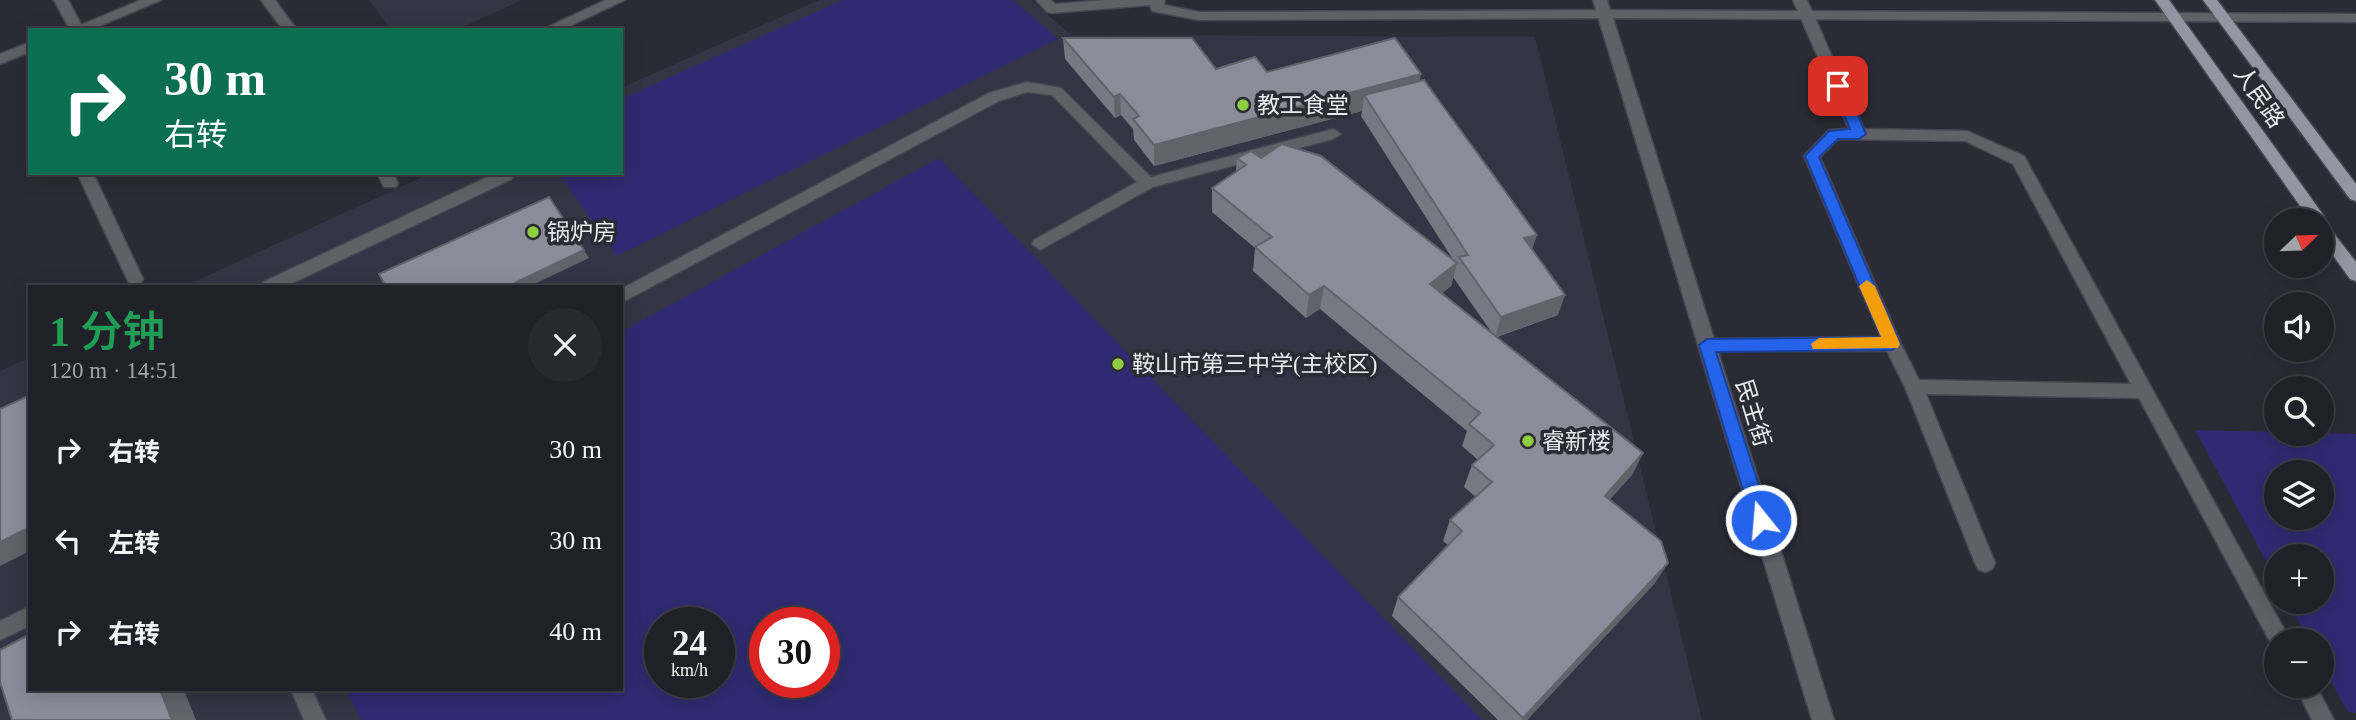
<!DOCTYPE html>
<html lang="zh">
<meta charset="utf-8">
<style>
:root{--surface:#202028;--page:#282830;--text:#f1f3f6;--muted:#a2a3a8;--line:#3d3e45}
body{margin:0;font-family:"Times New Roman","Noto Sans SC",serif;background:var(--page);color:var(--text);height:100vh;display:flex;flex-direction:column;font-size:26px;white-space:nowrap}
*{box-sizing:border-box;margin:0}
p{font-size:23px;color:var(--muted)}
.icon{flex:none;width:38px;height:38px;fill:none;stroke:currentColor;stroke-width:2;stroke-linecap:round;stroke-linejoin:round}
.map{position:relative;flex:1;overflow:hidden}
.side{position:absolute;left:28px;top:285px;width:595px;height:406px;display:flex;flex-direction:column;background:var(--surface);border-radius:0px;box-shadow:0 4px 18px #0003,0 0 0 2px var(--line)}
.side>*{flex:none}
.guide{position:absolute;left:28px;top:28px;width:595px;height:147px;border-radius:0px;box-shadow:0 4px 18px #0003,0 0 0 2px var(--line);background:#0b6e4f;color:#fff;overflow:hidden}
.needle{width:46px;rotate:67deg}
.fabs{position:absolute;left:2264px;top:208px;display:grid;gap:14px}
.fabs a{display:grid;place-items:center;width:70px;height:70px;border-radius:50%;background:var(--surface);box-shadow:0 4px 18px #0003,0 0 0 2px var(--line);font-size:35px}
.speed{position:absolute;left:644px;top:607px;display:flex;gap:14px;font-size:35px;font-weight:700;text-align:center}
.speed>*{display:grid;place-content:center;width:91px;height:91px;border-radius:50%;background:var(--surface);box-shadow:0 4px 18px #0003,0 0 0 2px var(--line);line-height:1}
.speed small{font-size:18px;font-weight:400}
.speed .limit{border:10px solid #d22;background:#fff;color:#111}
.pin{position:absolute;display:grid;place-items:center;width:60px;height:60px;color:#fff;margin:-30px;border-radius:14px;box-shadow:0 4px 10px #0006}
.me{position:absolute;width:77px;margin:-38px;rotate:343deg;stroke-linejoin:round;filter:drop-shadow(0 0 5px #0008)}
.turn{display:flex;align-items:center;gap:24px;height:147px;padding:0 21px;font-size:32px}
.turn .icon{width:91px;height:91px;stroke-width:2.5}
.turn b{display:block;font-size:49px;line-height:60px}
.round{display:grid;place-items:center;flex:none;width:74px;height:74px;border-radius:37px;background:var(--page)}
.headline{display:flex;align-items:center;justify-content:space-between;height:119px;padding:0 21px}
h1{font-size:42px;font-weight:600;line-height:52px;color:#1e9e55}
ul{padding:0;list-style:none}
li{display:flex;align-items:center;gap:21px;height:91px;padding:0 21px}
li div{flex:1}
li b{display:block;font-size:26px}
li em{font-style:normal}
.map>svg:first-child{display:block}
.built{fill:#333544;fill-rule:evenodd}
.green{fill:#2f2b72;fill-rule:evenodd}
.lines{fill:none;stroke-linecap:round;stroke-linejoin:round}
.service-casing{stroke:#45464f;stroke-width:3}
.minor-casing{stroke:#45464f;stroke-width:3}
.primary-casing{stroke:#45464f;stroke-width:3}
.service{fill:#606166;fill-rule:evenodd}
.minor{fill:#606166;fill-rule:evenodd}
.primary{fill:#9495a0;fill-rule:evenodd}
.wall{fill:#787883;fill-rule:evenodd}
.shaded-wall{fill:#61626a}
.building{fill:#8b8c98;stroke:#61626a;stroke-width:2}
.route{fill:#2563eb;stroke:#184099;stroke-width:2}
.slow{fill:#f59e0b}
.poi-dot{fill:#8ece43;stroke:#2a2b35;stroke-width:2.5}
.labels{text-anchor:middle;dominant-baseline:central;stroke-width:7;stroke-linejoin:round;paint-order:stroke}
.street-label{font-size:23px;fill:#e9eaf1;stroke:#2a2b35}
.poi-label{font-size:23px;fill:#e9eaf1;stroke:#2a2b35;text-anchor:start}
</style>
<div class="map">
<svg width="2356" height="720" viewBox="0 0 2356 720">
<rect width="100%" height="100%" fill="#2a2b35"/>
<path class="built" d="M369 0H522L456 30H391Z
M819 0H1031L1071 35 1535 37 1702 720H0V371L30 357V690H621V287H183L431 173H621V88ZM660 623H719V682H660ZM765 623H824V682H765Z"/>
<path class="green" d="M843 0H1013L1058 39 617 256 558 173H621V99Z
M939 158 1482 720H361L346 690H621V332ZM660 623H719V682H660ZM765 623H824V682H765Z
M2195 430 2356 434V713L2348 712 2322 665V640H2309L2288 602H2322V556H2277V581ZM2277 472H2322V518H2277Z"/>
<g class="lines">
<g class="service-casing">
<path id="service" d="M54 0H68L84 30H70Z
M1036 0H1051L1055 4 1107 0H1165L1164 5 1199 12 1604 10 1611 14 1604 18 1199 20 1152 11 1150 5 1052 13 1047 12Z
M1793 0H1807L1864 129 1967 131 2024 156 2290 640H2277V648L2273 647 2139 398 1926 394 1995 563 1992 569 1985 572 1978 569 1975 563 1905 387 1887 351H1701L1698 346 1701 341 1707 339 1881 337 1804 156 1829 130 1849 129ZM1838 139 1965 141 2013 164 2131 384 1919 380 1901 344 1820 157Z
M1027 82 1061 88 1151 177 1333 129 1341 134 1333 139 1153 187 1040 250 1032 244 1034 240 1137 182 1052 95 1027 92 999 101 621 303V289L989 93Z
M77 173H93L143 279 141 283H129Z
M377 173H393L398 183 396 187H384Z
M496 173 514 175 512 179 284 287H261L263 282Z
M30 606V626L0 640V621Z
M2295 686H2316L2334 720H2312Z
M291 690H312L326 720H304Z"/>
</g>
<g class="minor-casing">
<path id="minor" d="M141 0H161L90 30H69Z
M261 0H275L297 30H283Z
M606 0H625L561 30H541Z
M1593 0H1607L1610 10 2356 14V22L1613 18 1834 720H1812Z
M30 42V52L0 64V54Z"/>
</g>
<g class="primary-casing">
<path id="primary" d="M2155 0H2169L2324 216 2325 222 2356 262V281L2350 279 2322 240V220H2310Z
M2203 0H2217L2356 184V201L2350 199Z"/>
</g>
<use href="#service" class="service"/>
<use href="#minor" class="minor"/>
<use href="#primary" class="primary"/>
</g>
<path class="wall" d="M1063 38 1216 69 1420 81 1532 250 1558 315 1497 337 1643 453 1632 475 1609 500 1655 583 1527 720H1498L1392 616 1398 597 1448 545 1443 541 1450 520 1476 497 1464 487 1472 465 1478 460 1462 446 1467 431 1320 309 1306 318 1253 271 1255 248 1212 212V188L1236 171 1237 158H1261L1452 258 1361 116 1362 111 1154 166 1134 140 1133 129 1121 115 1115 118 1065 59ZM1456 266 1453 277 1492 333 1442 293 1451 286Z"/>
<path class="shaded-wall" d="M1421 74 1417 96 1364 95 1362 111 1154 166V145Z
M1120 94 1121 115 1115 118 1114 97Z
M1537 235 1530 256 1524 238Z
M584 250 589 258 528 287H506Z
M1457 263 1451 286 1425 307 1430 284Z
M1324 286 1320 309 1306 318 1309 295Z
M1565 295 1558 315 1495 337 1501 317Z
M1643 453 1632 475 1594 517 1605 496Z
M30 527V551L0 566V542Z
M1668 563 1655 583 1527 720H1522Z
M160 690H184L196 720H172Z"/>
<path class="building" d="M1063 38H1192L1216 69 1255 57 1267 72 1395 38 1421 74 1154 145 1133 119 1139 116 1120 94 1114 97Z
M1424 80 1537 235 1524 238 1565 295 1501 317 1459 257 1468 255 1364 95Z
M1282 144 1321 156 1457 263 1430 284 1643 453 1605 496 1661 541 1668 563 1523 718 1398 597 1462 531 1450 520 1492 482 1472 465 1494 445 1469 424 1480 413 1324 286 1309 295 1255 247 1272 237 1212 188 1246 165 1237 158 1251 151 1261 158Z
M549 197 584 250 506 287H386L379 274Z
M269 282 271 287H259Z
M30 395V527L0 542V409Z
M30 634V690H160L172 720H12L0 682V650Z"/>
<path class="route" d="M1838 82 1845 86 1866 134 1859 139H1838L1819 157 1900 344 1892 350 1716 352 1770 520 1767 526 1761 528 1755 526 1752 520 1699 345 1707 339 1881 337 1805 156 1829 131 1850 129 1832 86Z"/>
<path class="slow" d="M1867 280 1875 286 1900 344 1898 348 1813 349 1811 344 1819 338 1881 337 1859 286Z"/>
<g class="poi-dot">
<circle cx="1243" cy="105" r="7"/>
<circle cx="533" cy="232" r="7"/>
<circle cx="1118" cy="364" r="7"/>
<circle cx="1528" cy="441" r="7"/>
</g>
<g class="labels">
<g class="street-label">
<text transform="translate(2259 97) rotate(55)">人民路</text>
<text transform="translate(1753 413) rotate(73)">民主街</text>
</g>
<g class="poi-label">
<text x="1257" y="105">教工食堂</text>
<text x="547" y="232">锅炉房</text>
<text x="1132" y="364">鞍山市第三中学(主校区)</text>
<text x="1542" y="441">睿新楼</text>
</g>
</g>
</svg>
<div class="fabs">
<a><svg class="needle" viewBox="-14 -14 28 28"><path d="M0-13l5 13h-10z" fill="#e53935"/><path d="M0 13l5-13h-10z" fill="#a2a3a8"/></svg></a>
<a><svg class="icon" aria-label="sound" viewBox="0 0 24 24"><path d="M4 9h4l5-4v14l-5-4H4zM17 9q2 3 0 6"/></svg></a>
<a><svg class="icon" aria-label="search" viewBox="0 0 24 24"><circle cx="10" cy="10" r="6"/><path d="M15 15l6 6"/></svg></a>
<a><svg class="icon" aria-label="layers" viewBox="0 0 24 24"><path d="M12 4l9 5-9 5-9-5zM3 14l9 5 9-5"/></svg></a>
<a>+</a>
<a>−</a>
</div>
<div class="speed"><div>24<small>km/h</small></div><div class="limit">30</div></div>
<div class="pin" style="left:1838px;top:86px;background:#d93025"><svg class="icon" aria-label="arrive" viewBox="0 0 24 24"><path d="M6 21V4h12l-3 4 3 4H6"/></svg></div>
<svg class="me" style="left:1761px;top:520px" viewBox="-20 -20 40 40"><circle r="17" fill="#2563eb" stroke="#fff" stroke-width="3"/><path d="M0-11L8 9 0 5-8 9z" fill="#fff"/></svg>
<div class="guide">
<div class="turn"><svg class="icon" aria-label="right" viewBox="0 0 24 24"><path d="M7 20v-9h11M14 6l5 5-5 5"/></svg><div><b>30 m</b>右转</div></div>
</div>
<section class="side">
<div class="headline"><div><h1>1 分钟</h1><p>120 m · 14:51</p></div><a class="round"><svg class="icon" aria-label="close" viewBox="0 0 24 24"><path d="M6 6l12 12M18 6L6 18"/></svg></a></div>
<ul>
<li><svg class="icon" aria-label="right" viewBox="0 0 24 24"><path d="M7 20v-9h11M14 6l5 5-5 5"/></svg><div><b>右转</b></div><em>30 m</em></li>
<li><svg class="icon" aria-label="left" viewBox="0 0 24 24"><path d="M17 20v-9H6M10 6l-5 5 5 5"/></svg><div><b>左转</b></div><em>30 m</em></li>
<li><svg class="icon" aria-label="right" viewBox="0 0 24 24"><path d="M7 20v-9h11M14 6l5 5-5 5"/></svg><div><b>右转</b></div><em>40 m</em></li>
</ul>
</section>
</div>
